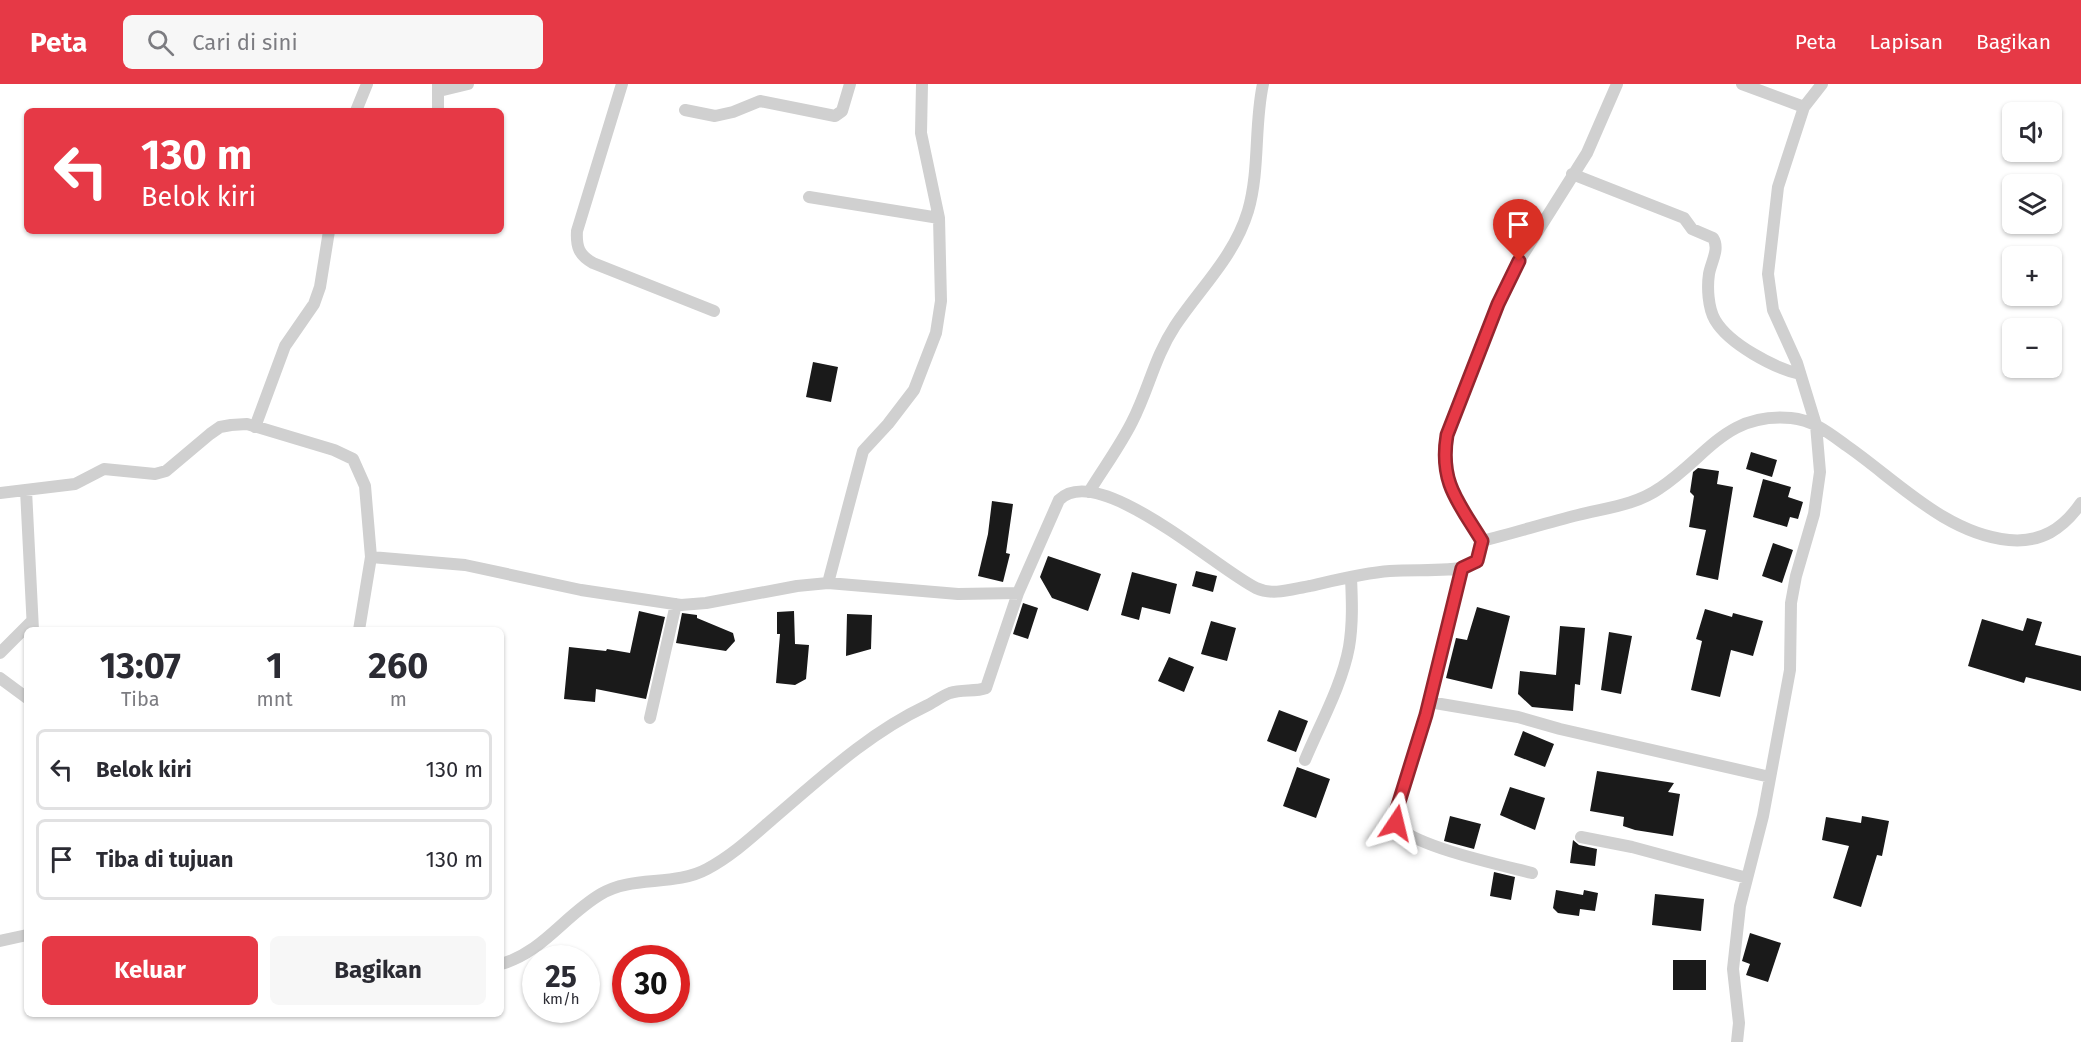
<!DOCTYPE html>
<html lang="id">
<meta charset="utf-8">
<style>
:root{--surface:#fff;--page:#f7f7f7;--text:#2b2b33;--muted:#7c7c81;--line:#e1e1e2;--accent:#e63946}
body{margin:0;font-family:"Fira Sans",sans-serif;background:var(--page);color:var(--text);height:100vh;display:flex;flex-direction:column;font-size:22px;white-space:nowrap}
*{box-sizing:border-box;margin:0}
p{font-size:20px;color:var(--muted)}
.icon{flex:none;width:33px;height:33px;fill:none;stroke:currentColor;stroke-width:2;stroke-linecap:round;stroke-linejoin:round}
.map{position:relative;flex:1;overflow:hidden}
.drawer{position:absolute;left:24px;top:543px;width:480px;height:390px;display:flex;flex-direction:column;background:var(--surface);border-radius:9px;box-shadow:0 2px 4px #0004}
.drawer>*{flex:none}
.guide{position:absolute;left:24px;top:24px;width:480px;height:126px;border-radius:9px;box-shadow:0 2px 4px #0004;background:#e63946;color:#fff;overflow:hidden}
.tools{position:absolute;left:2002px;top:18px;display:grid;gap:12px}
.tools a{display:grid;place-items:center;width:60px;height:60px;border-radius:9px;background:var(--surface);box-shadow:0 2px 4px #0004;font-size:30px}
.speed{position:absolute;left:522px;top:861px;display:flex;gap:12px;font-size:30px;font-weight:700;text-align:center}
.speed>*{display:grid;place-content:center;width:78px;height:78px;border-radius:50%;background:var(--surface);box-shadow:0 2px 4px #0004;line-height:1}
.speed small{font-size:15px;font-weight:400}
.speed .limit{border:9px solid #d22;background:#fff;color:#111}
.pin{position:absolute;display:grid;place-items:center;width:51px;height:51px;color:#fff;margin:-62px -26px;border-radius:50% 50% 50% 0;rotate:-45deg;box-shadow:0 0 6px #0007}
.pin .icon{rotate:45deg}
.me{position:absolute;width:66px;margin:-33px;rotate:10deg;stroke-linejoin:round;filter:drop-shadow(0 0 4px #0008)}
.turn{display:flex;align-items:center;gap:21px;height:126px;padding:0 18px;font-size:27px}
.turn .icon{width:78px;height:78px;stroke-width:2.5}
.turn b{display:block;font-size:42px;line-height:51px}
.eta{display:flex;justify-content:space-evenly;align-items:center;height:102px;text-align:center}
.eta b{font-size:36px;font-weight:700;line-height:42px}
.button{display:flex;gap:12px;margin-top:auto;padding:12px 18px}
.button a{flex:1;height:69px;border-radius:9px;background:var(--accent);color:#fff;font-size:24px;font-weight:700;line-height:69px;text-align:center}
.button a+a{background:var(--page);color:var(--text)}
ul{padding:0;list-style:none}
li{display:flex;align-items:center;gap:18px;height:81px;margin:0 12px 9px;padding:0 6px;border:3px solid var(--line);border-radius:9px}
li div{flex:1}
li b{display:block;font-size:22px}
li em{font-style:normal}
header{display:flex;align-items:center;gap:36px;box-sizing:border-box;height:84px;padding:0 30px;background:var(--accent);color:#fff}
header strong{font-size:28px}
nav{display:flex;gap:33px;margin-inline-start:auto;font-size:21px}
.search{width:420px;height:54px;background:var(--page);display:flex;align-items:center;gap:15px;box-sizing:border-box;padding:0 21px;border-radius:9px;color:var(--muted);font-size:22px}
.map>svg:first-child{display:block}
.building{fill:#1a1a1a}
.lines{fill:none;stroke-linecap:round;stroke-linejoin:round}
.street{stroke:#d0d0d0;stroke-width:12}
.route-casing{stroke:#96252e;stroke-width:15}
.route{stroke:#e63946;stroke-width:10}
</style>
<header>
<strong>Peta</strong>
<div class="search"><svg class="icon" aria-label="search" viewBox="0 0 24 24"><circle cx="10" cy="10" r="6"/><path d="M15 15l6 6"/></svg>Cari di sini</div>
<nav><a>Peta</a><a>Lapisan</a><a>Bagikan</a></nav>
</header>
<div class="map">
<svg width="2081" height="958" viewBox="0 0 2081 958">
<rect width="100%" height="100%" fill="#fff"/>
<path class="building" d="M813 278 838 283 831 318 806 313Z
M1751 368 1777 376 1772 393 1746 385Z
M1698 384 1719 387 1717 400 1733 403 1718 496 1696 491 1706 446 1689 443 1694 412 1690 408 1693 388Z
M1763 395 1791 403 1788 413 1803 418 1798 435 1790 433 1787 443 1753 433Z
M992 417 1013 420 1006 469 1010 470 1003 498 978 492 988 450Z
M1773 459 1793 466 1782 499 1762 492Z
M1048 472 1101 490 1088 527 1052 514 1040 493Z
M1196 487 1217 492 1213 508 1192 502Z
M1132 488 1177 500 1170 530 1142 523 1139 536 1121 531Z
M1023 519 1038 524 1028 555 1013 550Z
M1477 523 1510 532 1492 605 1446 594 1456 554 1467 556Z
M1705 525 1732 533 1733 529 1763 537 1753 572 1731 566 1720 613 1691 606 1702 557 1696 555Z
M639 527 665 533 646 615 596 605 595 618 564 615 569 563 606 567 607 565 630 569Z
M794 527 795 560 809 561 806 595 795 601 776 599 780 550H777V528Z
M682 529 697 531V534L733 549 735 557 726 567 676 559Z
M847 530 872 531 871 565 846 572Z
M2027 534 2042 538 2035 561 2081 572V607L2026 593 2024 599 1968 582 1982 535 2023 547Z
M1211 537 1236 544 1227 577 1201 570Z
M1560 542 1585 544 1580 601 1575 600 1573 627 1532 623 1518 610 1520 587 1556 591Z
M1609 548 1632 552 1621 610 1601 606Z
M1169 573 1194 583 1184 608 1158 597Z
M1279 626 1308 637 1296 668 1267 657Z
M1523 647 1554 660 1545 683 1514 671Z
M1297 683 1330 695 1316 734 1283 722Z
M1597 687 1674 699 1668 708 1680 710 1673 752 1635 746 1623 742 1624 733 1590 727Z
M1510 703 1545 714 1535 746 1500 731Z
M1450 732 1481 740 1474 765 1444 757Z
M1862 732 1889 737 1882 772 1877 771 1861 823 1833 814 1849 762 1822 756 1826 733 1861 739Z
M1573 756 1579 761 1597 765 1595 782 1570 779Z
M1494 788 1515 793 1511 816 1490 812Z
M1556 806 1583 811 1584 806 1598 809 1595 827 1580 825 1579 832 1558 829 1553 824Z
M1655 810 1704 815 1701 847 1652 841Z
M1750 849 1781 859 1768 898 1746 891 1750 880 1742 877Z
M1673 876H1706V906H1673Z"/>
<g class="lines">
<path class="street" d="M622 0 577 147C576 163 579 171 593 179L714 227
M1742 0 1804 23 1822 0
M439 7 468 0
M685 26 715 32 733 28 760 17 835 32 842 27 850 0
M356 27 367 0
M438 27V1
M1572 90 1684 134 1692 145 1713 154C1720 165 1711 178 1709 190 1707 203 1708 224 1715 236 1729 260 1774 284 1800 290
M809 113 939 134
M255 343 285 262 314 220 320 203 329 147
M26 406 33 546
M1089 408C1103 385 1120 362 1132 338 1149 305 1154 274 1175 242 1201 203 1234 173 1248 127 1260 86 1254 41 1263 0
M0 409 75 400 104 385 155 390 166 387 210 350 220 343 231 341 247 340 334 366 353 375 365 402 371 473 465 481 581 506 681 521 706 519 797 502 828 499 958 510 1018 509 1059 416C1098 376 1218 486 1256 504 1273 512 1292 505 1310 502 1336 496 1363 489 1390 487 1415 485 1443 488 1468 483L1477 477 1482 457C1459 419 1438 398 1447 351L1498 220 1519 177 1587 69 1617 0
M1482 457C1514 449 1546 439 1578 431 1606 424 1636 421 1660 404 1707 373 1726 328 1791 334 1813 336 1829 349 1847 362 1896 396 1946 450 2009 456 2041 459 2063 445 2081 419
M1462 484 1426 631 1395 731C1395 736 1395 740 1399 744 1422 764 1501 781 1532 789
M828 499 863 367 888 340 914 306 936 249 941 217 939 134 921 49 922 0
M359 546 371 473
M0 569 32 537
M0 594 27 614
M1429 618 1518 633 1560 645 1770 693
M650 634 676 520
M1305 676C1320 640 1342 601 1349 563 1353 539 1352 516 1351 493
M1581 753 1632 763 1747 794
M0 857 27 851
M501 880C542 869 565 831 601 810 632 791 674 803 707 785 733 771 753 752 775 733 823 692 869 649 926 622 934 618 942 612 950 609 962 605 975 608 986 604L1018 509
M1737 958 1739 939 1733 885 1740 822 1763 732 1790 586 1791 519 1796 492 1814 430 1820 388 1816 341 1797 279 1773 226 1768 190 1778 103 1804 23"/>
</g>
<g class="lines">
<g class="route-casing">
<path id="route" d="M1396 739 1395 731 1426 631 1462 484 1477 477 1482 457C1459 419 1439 399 1447 351L1498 220 1519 177"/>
</g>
<use href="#route" class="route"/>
</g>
</svg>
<div class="tools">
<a><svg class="icon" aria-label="sound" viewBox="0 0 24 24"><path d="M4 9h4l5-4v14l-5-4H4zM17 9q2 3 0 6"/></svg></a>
<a><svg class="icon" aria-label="layers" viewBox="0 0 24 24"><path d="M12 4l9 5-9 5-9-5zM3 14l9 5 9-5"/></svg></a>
<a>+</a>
<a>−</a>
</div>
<div class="speed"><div>25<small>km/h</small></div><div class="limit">30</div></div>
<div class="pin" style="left:1519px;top:177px;background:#d93025"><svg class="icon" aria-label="arrive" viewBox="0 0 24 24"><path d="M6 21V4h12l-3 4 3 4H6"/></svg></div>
<svg class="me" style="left:1396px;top:739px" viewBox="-20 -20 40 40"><path d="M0-17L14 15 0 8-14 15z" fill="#e63946" stroke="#fff" stroke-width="4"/></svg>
<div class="guide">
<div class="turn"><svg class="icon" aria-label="left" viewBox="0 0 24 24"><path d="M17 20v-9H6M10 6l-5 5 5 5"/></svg><div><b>130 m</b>Belok kiri</div></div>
</div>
<section class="drawer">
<div class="eta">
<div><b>13:07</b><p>Tiba</p></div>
<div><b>1</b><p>mnt</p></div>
<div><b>260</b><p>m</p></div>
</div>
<ul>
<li><svg class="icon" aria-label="left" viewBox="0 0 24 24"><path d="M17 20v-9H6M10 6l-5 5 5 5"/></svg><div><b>Belok kiri</b></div><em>130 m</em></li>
<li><svg class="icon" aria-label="arrive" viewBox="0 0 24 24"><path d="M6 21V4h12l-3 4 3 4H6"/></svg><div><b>Tiba di tujuan</b></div><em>130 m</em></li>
</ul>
<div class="button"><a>Keluar</a><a>Bagikan</a></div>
</section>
</div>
